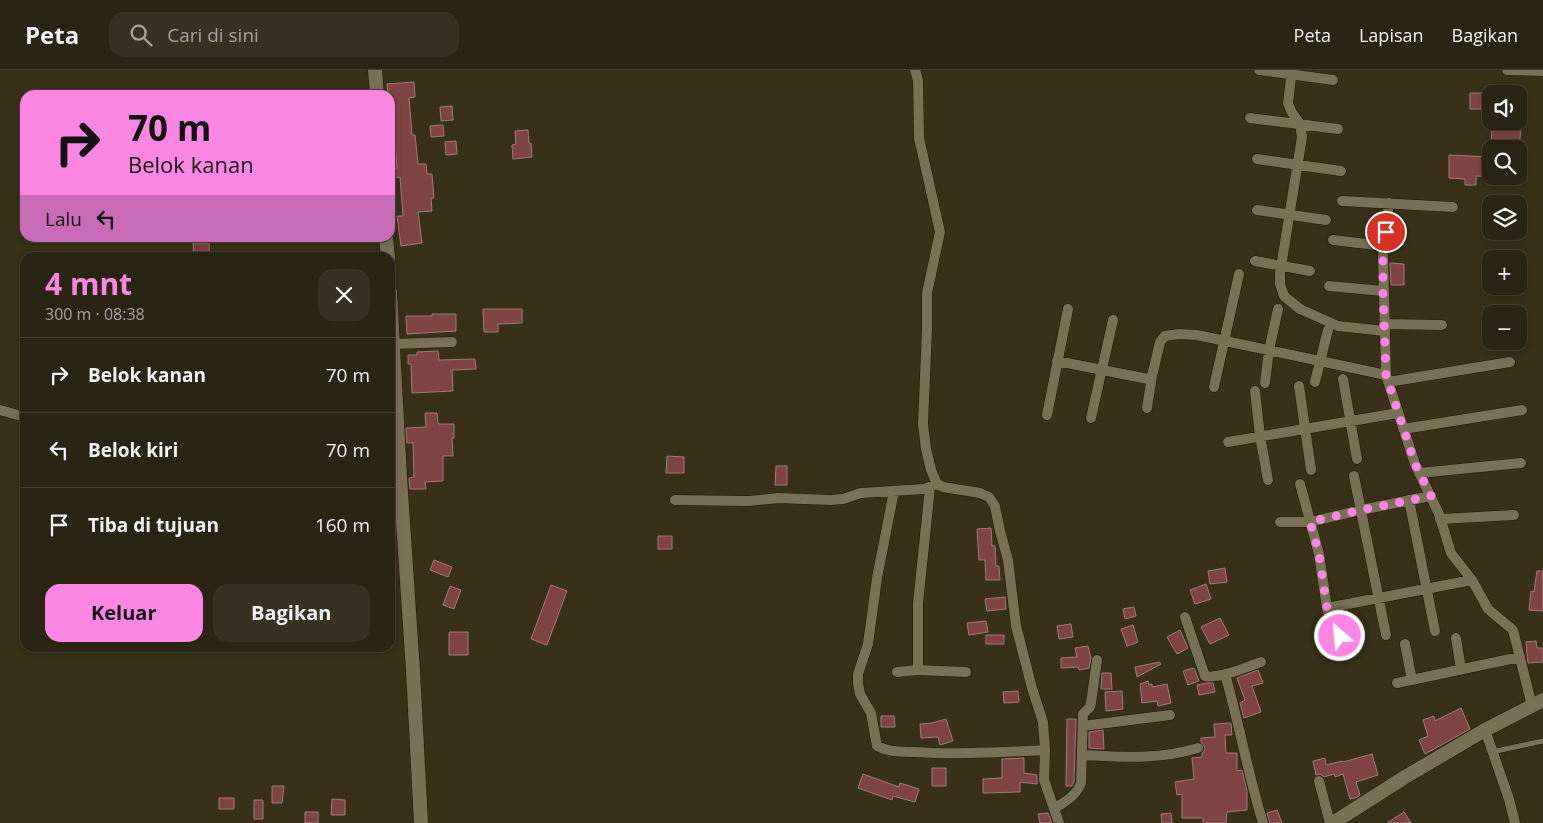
<!DOCTYPE html>
<html lang="id">
<meta charset="utf-8">
<style>
:root{--surface:#2a2512;--page:#363120;--text:#f1f3f6;--muted:#a5a59f;--line:#464232;--accent:#fc86e4}
body{margin:0;font-family:"Open Sans",sans-serif;background:var(--page);color:var(--text);height:100vh;display:flex;flex-direction:column;font-size:19px;white-space:nowrap}
*{box-sizing:border-box;margin:0}
p{font-size:16px;color:var(--muted)}
.icon{flex:none;width:28px;height:28px;fill:none;stroke:currentColor;stroke-width:2;stroke-linecap:round;stroke-linejoin:round}
.map{position:relative;flex:1;overflow:hidden}
.sheet{position:absolute;left:20px;top:182px;width:375px;height:400px;display:flex;flex-direction:column;background:var(--surface);border-radius:15px;box-shadow:0 2px 8px #0003,0 0 0 1px var(--line)}
.sheet>*{flex:none}
.top-card{position:absolute;left:20px;top:20px;width:375px;height:152px;border-radius:15px;box-shadow:0 2px 8px #0003,0 0 0 1px var(--line);background:#fc86e4;color:#111;overflow:hidden}
.controls{position:absolute;left:1482px;top:15px;display:grid;gap:10px}
.controls a{display:grid;place-items:center;width:45px;height:45px;border-radius:10px;background:var(--surface);box-shadow:0 2px 8px #0003,0 0 0 1px var(--line);font-size:25px}
.pin{position:absolute;display:grid;place-items:center;width:42px;height:42px;color:#fff;margin:-21px;border:2px solid #fff;border-radius:50%;box-shadow:0 1px 5px #0007}
.me{position:absolute;width:55px;margin:-28px;rotate:333deg;stroke-linejoin:round;filter:drop-shadow(0 0 4px #0008)}
.turn{display:flex;align-items:center;gap:18px;height:105px;padding:0 25px;font-size:22px}
.turn .icon{width:65px;height:65px;stroke-width:2.5}
.turn b{display:block;font-size:35px;line-height:42px}
.then{display:flex;align-items:center;height:48px;padding:0 25px;background:#0003;gap:10px;font-size:19px}
.round{display:grid;place-items:center;flex:none;width:52px;height:52px;border-radius:15px;background:var(--page)}
.head{display:flex;align-items:center;justify-content:space-between;height:85px;padding:0 25px}
h1{font-size:30px;font-weight:700;line-height:38px;color:var(--accent)}
.button{display:flex;gap:10px;margin-top:auto;padding:10px 25px}
.button a{flex:1;height:58px;border-radius:15px;background:var(--accent);color:#111;font-size:20px;font-weight:700;line-height:58px;text-align:center}
.button a+a{background:var(--page);color:var(--text)}
ul{padding:0;list-style:none}
li{display:flex;align-items:center;gap:15px;height:75px;padding:0 25px;border-top:1px solid var(--line)}
li div{flex:1}
li b{display:block;font-size:19px}
li em{font-style:normal}
header{display:flex;align-items:center;gap:30px;box-sizing:border-box;height:70px;padding:0 25px;background:var(--surface);border-bottom:1px solid var(--line)}
header strong{font-size:24px}
nav{display:flex;gap:28px;margin-inline-start:auto;font-size:18px}
.search{width:350px;height:45px;background:var(--page);display:flex;align-items:center;gap:12px;box-sizing:border-box;padding:0 18px;border-radius:15px;color:var(--muted);font-size:19px}
.map>svg:first-child{display:block}
.building{fill:#7f4441;stroke:#9d7d7a}
.lines{fill:none;stroke-linecap:round;stroke-linejoin:round}
.lane-casing{stroke:#201802;stroke-width:6}
.street-casing{stroke:#201802;stroke-width:11}
.secondary-casing{stroke:#201802;stroke-width:15}
.lane{stroke:#797156;stroke-width:5}
.street{stroke:#797156;stroke-width:10}
.secondary{stroke:#797156;stroke-width:14}
.route{stroke:#fc86e4;stroke-width:9;stroke-dasharray:0 16.2}
</style>
<header>
<strong>Peta</strong>
<div class="search"><svg class="icon" aria-label="search" viewBox="0 0 24 24"><circle cx="10" cy="10" r="6"/><path d="M15 15l6 6"/></svg>Cari di sini</div>
<nav><a>Peta</a><a>Lapisan</a><a>Bagikan</a></nav>
</header>
<div class="map">
<svg width="1543" height="753" viewBox="0 0 1543 753">
<rect width="100%" height="100%" fill="#383118"/>
<path class="building" d="M414 12 415 27 409 28 412 65H415L418 94H426L427 104H432L434 128H431L432 141 418 142 422 173 401 176 397 146H403L400 107 390 108V99L397 98 396 84 394 59 390 60V49H392L391 29 390 25H388L387 14Z
M1470 23H1482L1481 39H1470Z
M452 36 453 50 441 51 440 37Z
M443 55 444 66 431 67 430 56Z
M1492 57 1521 58 1519 79H1491Z
M528 60 529 73H531L532 87 513 89 512 75 516 74 515 61Z
M456 71 457 84 446 85 445 72Z
M1449 85 1491 87V107L1476 106V115H1465V109L1449 108Z
M193 173H209L210 188H194Z
M1390 193 1404 194V215H1391Z
M483 239H522V253L498 254V262H484Z
M432 244H456V261L407 264 406 246H432Z
M438 281 439 290 475 289 476 299 452 300 453 321 412 323 411 294H408V285H417V282Z
M425 343H437L438 353 439 354H454V368H452L453 386H443V411L425 412 426 419H410L409 408 414 407 413 373H407L406 358 426 357Z
M667 386 684 387V403H666Z
M776 396H787V415H775Z
M991 458 992 476H995L996 496H999L1000 510H986L985 490H979L977 459Z
M658 466H672V479H658Z
M434 490 452 497 448 507 430 500Z
M1225 498 1227 512 1210 514 1208 501Z
M1537 501H1543V541L1529 540 1531 521 1534 522Z
M1206 514 1211 529 1195 534 1190 520Z
M551 515 567 521 547 575 531 569Z
M450 516 461 520 454 539 443 535Z
M1005 527 1006 539 987 541 985 529Z
M1134 537 1136 546 1125 549 1123 539Z
M1220 548 1229 565 1210 574 1201 557Z
M986 551 988 562 969 565 967 553Z
M1071 554 1073 567 1059 569 1057 556Z
M1133 555 1138 572 1127 576 1121 559Z
M1180 560 1188 578 1177 584 1167 567Z
M449 562H468V585H449Z
M986 565H1004V574H986Z
M1536 571 1537 578H1543V592L1528 593 1526 572Z
M1088 576 1091 588 1089 598 1079 600 1078 597 1061 598V588L1077 587 1075 578Z
M1160 592 1161 594 1137 607 1135 597Z
M1194 598 1199 611 1188 615 1183 601Z
M1258 600 1263 613 1252 616 1261 642 1244 648 1240 633 1245 630 1237 608Z
M1102 603H1111L1112 619H1101Z
M1148 611 1149 615 1152 614V617L1167 614 1171 633 1158 636 1157 631 1142 633 1140 614Z
M1207 613H1213L1215 622 1199 625 1197 615Z
M1018 621 1019 632 1004 633 1003 622Z
M1122 621 1123 639 1106 641 1105 622Z
M1461 638 1470 659 1425 684 1419 670 1428 666 1423 650 1434 646 1435 651Z
M881 646H894L895 657H881Z
M946 649 953 671 940 675 938 667 921 668 920 654 932 653Z
M1067 649H1076L1074 711 1072 716H1066Z
M1231 653 1232 665H1225L1226 683H1237V701L1242 700 1247 721V740L1227 742 1226 753H1203V748H1182V724L1177 725 1175 712 1194 709 1192 688 1202 687V684L1205 679 1204 676 1201 672V668L1215 667 1214 654Z
M1103 660 1104 679 1089 678V662Z
M1372 684 1378 705 1356 712 1360 725 1358 727 1350 729 1343 704 1335 707 1334 704 1324 707 1320 704 1316 705 1313 691 1325 688 1326 695 1342 691 1343 692Z
M1024 688V703L1037 705V714L1020 712V722L983 723V709L1002 708V689Z
M932 698H946V716H932Z
M863 704 899 717 900 713 919 719 915 732 893 726 892 730 858 718Z
M272 716H284L282 733H272Z
M219 728H234V739H219Z
M332 729 345 730V745H331Z
M254 730H263V749H254Z
M1277 740 1282 753H1270L1267 743Z
M305 742H318V753H305Z
M1404 742 1411 753H1387Z
M1048 743 1052 753H1040L1038 744Z
M1171 743 1172 753H1162L1161 744Z"/>
<g class="lines">
<g class="lane-casing">
<path id="lane" d="M1492 682 1543 671"/>
</g>
<g class="street-casing">
<path id="street" d="M915 0 918 10 919 68 940 162 927 223V259L923 354 926 379 931 400 937 414 943 417 980 423 989 427 995 436 1000 461 1008 490 1016 556 1032 618 1043 652 1045 680 1044 710 1059 753
M1259 0 1333 10
M1292 0 1288 33 1291 41 1300 54 1302 67 1280 203V214L1284 226 1300 239 1338 256 1384 261
M1507 0 1543 1
M1250 48 1338 59
M1257 89 1341 101
M1342 131 1453 137
M1389 133 1383 185 1386 305 1415 394 1439 444 1451 483 1472 510 1488 539 1513 560 1532 636
M1257 140 1326 150
M1333 170 1384 176
M1255 191 1310 201
M1329 216 1383 221
M1384 254 1442 255
M393 274 452 272
M1057 291 1148 309 1152 306 1160 272 1165 266 1179 264 1197 265 1386 305
M1343 309 1357 389
M1315 312 1328 260
M1388 312 1510 292
M1265 313 1269 280 1278 239
M1299 316 1311 400
M1214 317 1239 204
M1255 321 1260 366 1268 410
M1147 338 1152 306
M0 340 25 347
M1047 345 1068 239
M1091 348 1113 250
M1403 359 1522 340
M1228 372 1398 343
M1419 403 1521 393
M1354 406 1386 565
M1300 414 1319 484 1327 538 1331 553 1348 580
M894 421 877 508 868 574 858 604V613L860 624 871 643 877 676C889 682 902 682 915 682 958 685 1001 682 1045 680
M675 430 749 431 778 428 831 430 843 429 861 423 924 419 937 414
M1409 430 1435 561
M1440 449 1514 445
M1280 452H1310L1361 440 1431 426
M1327 538 1472 510
M1185 547 1205 606C1220 609 1246 597 1261 592
M1456 568 1461 599
M1405 574 1412 610
M918 600V533L930 418
M897 602 918 600 966 602
M1225 604C1239 653 1248 704 1263 753
M1397 613 1520 587
M1083 656 1170 645
M1485 660 1509 729 1515 753
M1083 685C1123 687 1158 690 1198 678
M1319 711 1330 753
M1055 738C1065 732 1077 725 1081 713L1083 644 1090 637 1091 633 1097 590"/>
</g>
<g class="secondary-casing">
<path id="secondary" d="M375 0 377 25
M386 168 388 188
M390 222 400 407 413 601 421 753
M1333 753 1405 707 1485 660 1543 630"/>
</g>
<use href="#lane" class="lane"/>
<use href="#street" class="street"/>
<use href="#secondary" class="secondary"/>
</g>
<g class="lines">
<path class="route" d="M1340 566 1332 553 1327 538 1319 484 1310 452 1361 440 1431 426 1415 394 1386 305 1383 221V184L1386 162"/>
</g>
</svg>
<div class="controls">
<a><svg class="icon" aria-label="sound" viewBox="0 0 24 24"><path d="M4 9h4l5-4v14l-5-4H4zM17 9q2 3 0 6"/></svg></a>
<a><svg class="icon" aria-label="search" viewBox="0 0 24 24"><circle cx="10" cy="10" r="6"/><path d="M15 15l6 6"/></svg></a>
<a><svg class="icon" aria-label="layers" viewBox="0 0 24 24"><path d="M12 4l9 5-9 5-9-5zM3 14l9 5 9-5"/></svg></a>
<a>+</a>
<a>−</a>
</div>
<div class="pin" style="left:1386px;top:162px;background:#d93025"><svg class="icon" aria-label="arrive" viewBox="0 0 24 24"><path d="M6 21V4h12l-3 4 3 4H6"/></svg></div>
<svg class="me" style="left:1340px;top:566px" viewBox="-20 -20 40 40"><circle r="17" fill="#fc86e4" stroke="#fff" stroke-width="3"/><path d="M0-11L8 9 0 5-8 9z" fill="#fff"/></svg>
<div class="top-card">
<div class="turn"><svg class="icon" aria-label="right" viewBox="0 0 24 24"><path d="M7 20v-9h11M14 6l5 5-5 5"/></svg><div><b>70 m</b>Belok kanan</div></div>
<div class="then">Lalu<svg class="icon" aria-label="left" viewBox="0 0 24 24"><path d="M17 20v-9H6M10 6l-5 5 5 5"/></svg></div>
</div>
<section class="sheet">
<div class="head"><div><h1>4 mnt</h1><p>300 m · 08:38</p></div><a class="round"><svg class="icon" aria-label="close" viewBox="0 0 24 24"><path d="M6 6l12 12M18 6L6 18"/></svg></a></div>
<ul>
<li><svg class="icon" aria-label="right" viewBox="0 0 24 24"><path d="M7 20v-9h11M14 6l5 5-5 5"/></svg><div><b>Belok kanan</b></div><em>70 m</em></li>
<li><svg class="icon" aria-label="left" viewBox="0 0 24 24"><path d="M17 20v-9H6M10 6l-5 5 5 5"/></svg><div><b>Belok kiri</b></div><em>70 m</em></li>
<li><svg class="icon" aria-label="arrive" viewBox="0 0 24 24"><path d="M6 21V4h12l-3 4 3 4H6"/></svg><div><b>Tiba di tujuan</b></div><em>160 m</em></li>
</ul>
<div class="button"><a>Keluar</a><a>Bagikan</a></div>
</section>
</div>
